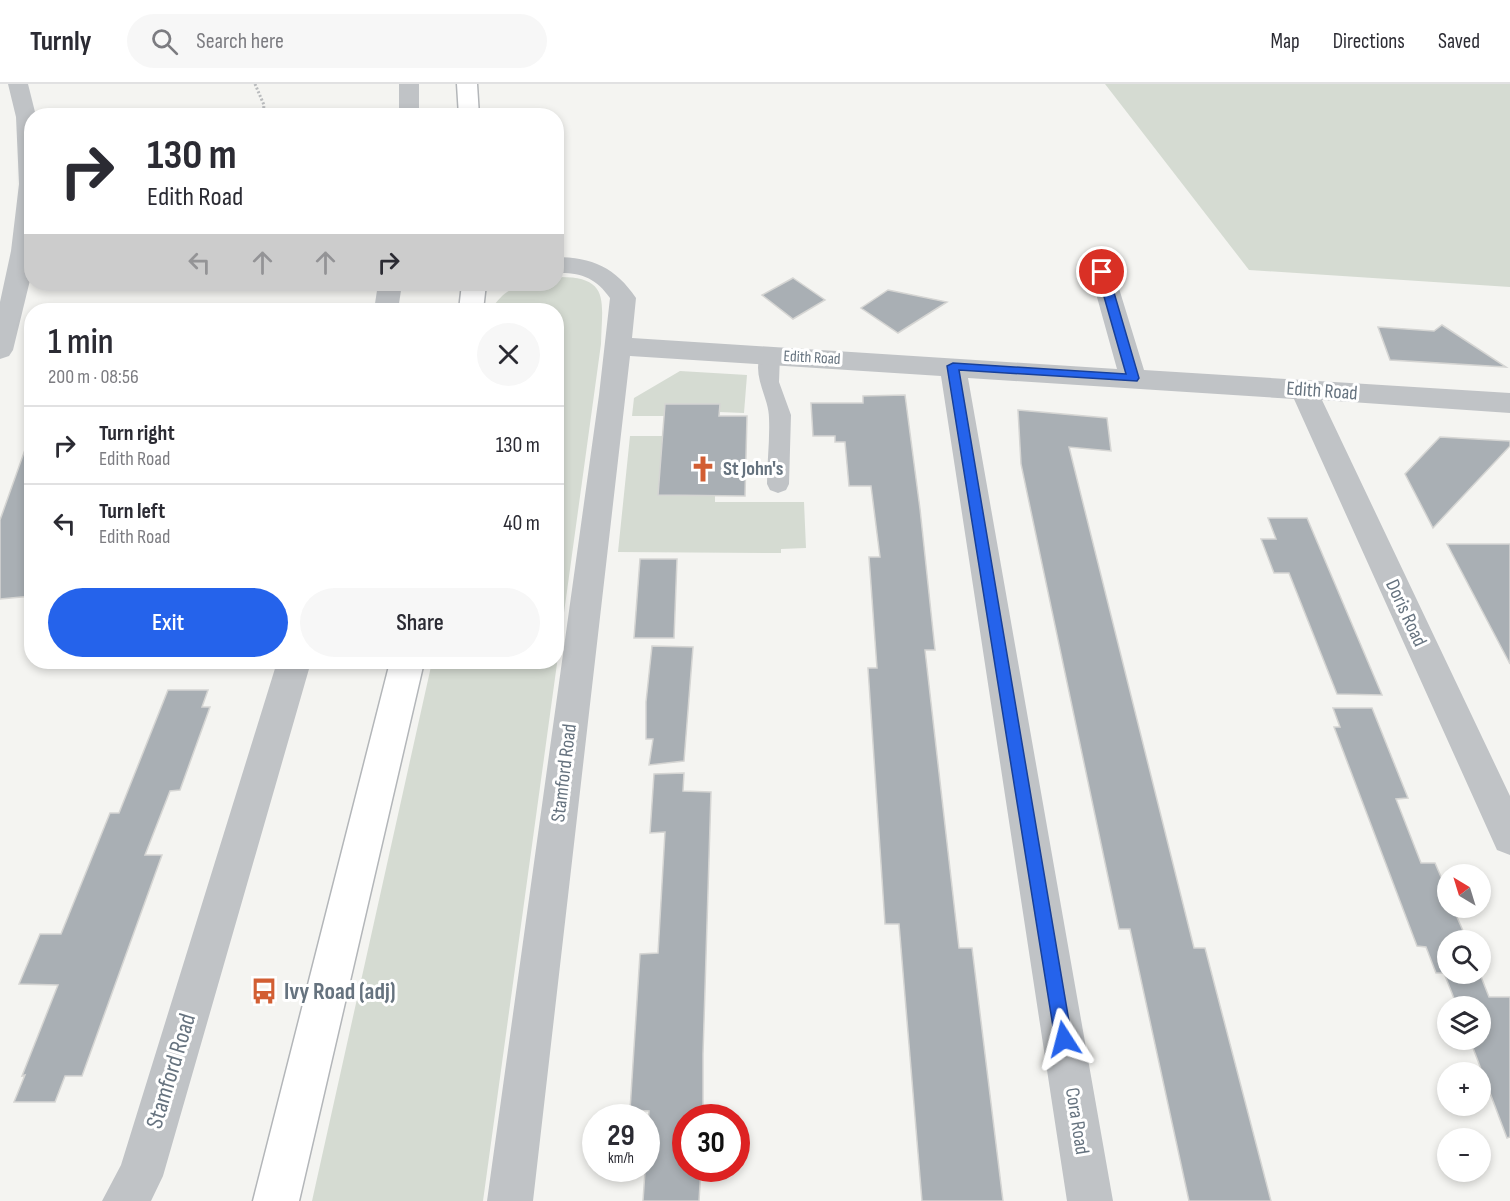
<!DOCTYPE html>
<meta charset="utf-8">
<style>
:root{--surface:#fff;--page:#f7f7f7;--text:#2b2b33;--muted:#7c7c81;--line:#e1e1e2;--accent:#2563eb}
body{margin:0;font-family:"Sofia Sans Condensed",sans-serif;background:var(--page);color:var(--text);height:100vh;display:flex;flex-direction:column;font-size:22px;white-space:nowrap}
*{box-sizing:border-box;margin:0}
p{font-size:20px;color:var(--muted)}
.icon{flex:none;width:33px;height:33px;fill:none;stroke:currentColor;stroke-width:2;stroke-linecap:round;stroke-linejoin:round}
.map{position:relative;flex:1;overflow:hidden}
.panel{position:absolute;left:24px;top:219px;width:540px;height:366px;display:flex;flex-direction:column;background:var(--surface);border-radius:24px;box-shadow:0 3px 9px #0003}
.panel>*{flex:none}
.banner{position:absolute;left:24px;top:24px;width:540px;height:183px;border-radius:24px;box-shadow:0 3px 9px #0003;background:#fff;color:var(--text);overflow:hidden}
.needle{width:39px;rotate:322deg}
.tools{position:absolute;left:1437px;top:780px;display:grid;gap:12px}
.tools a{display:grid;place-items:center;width:54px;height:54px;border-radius:50%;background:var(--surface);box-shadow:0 3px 9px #0003;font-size:30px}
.speed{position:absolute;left:582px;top:1020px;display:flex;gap:12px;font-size:30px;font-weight:700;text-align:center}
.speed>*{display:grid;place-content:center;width:78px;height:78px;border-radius:50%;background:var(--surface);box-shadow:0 3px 9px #0003;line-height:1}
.speed small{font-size:15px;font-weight:400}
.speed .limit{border:9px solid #d22;background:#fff;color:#111}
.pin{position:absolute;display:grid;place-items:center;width:51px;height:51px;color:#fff;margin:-26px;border:3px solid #fff;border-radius:50%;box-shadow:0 2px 6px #0007}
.me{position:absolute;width:66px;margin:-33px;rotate:351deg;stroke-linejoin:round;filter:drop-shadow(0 0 4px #0008)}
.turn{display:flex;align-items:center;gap:21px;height:126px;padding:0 24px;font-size:27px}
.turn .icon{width:78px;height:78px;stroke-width:2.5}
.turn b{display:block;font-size:42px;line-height:51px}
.lanes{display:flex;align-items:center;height:57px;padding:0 24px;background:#0003;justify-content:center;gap:30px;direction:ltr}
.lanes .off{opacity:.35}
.round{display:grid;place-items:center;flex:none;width:63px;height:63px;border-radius:32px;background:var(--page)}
.overview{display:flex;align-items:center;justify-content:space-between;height:102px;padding:0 24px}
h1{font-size:36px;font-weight:600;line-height:45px}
.primary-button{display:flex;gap:12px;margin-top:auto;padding:12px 24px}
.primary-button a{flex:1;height:69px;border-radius:36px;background:var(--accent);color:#fff;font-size:24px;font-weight:600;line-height:69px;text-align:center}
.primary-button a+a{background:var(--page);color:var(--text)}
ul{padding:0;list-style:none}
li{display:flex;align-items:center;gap:18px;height:78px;padding:0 24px;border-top:2px solid var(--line)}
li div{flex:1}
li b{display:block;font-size:22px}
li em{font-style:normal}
header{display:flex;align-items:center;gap:36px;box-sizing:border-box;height:84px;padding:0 30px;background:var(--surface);border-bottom:2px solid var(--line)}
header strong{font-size:28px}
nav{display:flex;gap:33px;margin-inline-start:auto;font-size:21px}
.search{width:420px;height:54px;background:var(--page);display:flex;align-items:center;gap:15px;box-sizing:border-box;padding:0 21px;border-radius:33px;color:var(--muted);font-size:22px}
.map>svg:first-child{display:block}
.green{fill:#d5dbd2}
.building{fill:#a9afb4;stroke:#d5d5d3;stroke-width:1.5}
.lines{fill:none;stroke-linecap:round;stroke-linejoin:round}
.primary-casing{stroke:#b3b6b9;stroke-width:3}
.path{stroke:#b9bbbd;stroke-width:3;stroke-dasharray:2 2;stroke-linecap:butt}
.service{fill:#c0c3c6;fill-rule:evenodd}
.minor{fill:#c0c3c6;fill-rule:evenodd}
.primary{fill:#fff;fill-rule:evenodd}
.route{fill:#2563eb;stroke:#184099;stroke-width:1.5}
.labels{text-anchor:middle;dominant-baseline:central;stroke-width:6;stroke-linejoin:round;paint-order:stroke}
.far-street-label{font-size:16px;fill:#66737f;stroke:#fff}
.street-label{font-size:20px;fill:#66737f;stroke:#fff}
.poi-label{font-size:20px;font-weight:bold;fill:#66737f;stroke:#fff;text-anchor:start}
.near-poi-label{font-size:24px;font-weight:bold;fill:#66737f;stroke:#fff;text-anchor:start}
.near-street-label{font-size:24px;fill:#66737f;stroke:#fff}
</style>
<header>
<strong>Turnly</strong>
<div class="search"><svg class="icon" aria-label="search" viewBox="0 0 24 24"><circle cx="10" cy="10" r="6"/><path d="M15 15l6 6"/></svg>Search here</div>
<nav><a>Map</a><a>Directions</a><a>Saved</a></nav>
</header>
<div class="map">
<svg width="1510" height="1117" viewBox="0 0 1510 1117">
<rect width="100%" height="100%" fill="#f4f4f1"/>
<path class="green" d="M1105 0H1510V203L1249 186Z
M557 193C611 192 602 217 601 260L483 1117H312L432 578H556V226H491C508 198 527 200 556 200Z
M680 287 747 291 744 329 719 328V320H666L664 332H632L634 314Z
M630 352H663L658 411 715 412V418H804L806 464 781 465V469L618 468Z"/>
<path class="building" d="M793 194 825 216 793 235 762 211Z
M888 206 947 218 898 249 861 224Z
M1442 241 1506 283 1390 276 1378 243 1434 247Z
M905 311 920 425 935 566H925L959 864H972L1003 1117H922L899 840H885L868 584H877L869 473H880L871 402H849L845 358H835V352H813L811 319H863V312Z
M665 320H720L719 332H747L745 412 658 411Z
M1018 326 1107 334 1111 367 1069 363 1194 864H1205L1271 1117H1189L1130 845H1119L1021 380Z
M1440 353 1510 357V362L1433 444 1405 390Z
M27 360 32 361V512L0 515V436Z
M1268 434H1307L1382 611 1337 610 1289 489H1274L1261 455H1276Z
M1447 460H1510V580Z
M640 475H677L674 554H634Z
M652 562 693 563 684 677 649 681 653 655H646V618Z
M168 606H208L202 623H210L180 706 170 707 145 771H162L82 992H65L55 1018H14L25 991 22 992 58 901 19 900 40 850H61L110 729H119Z
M1333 624H1372L1408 714 1396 715 1421 779H1435L1448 809V824H1453L1467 856H1448V890H1480L1489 913H1510V1053L1507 1054 1470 956H1480V922H1457L1444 889H1436L1426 863 1417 862 1334 643H1340Z
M684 689 683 707 711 708 703 970V1034H686V1084H701L699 1117H643L649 1027 630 1026 640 870 658 869 665 748 650 749 654 690Z"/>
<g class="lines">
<g class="primary-casing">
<path id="primary" d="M457 0H477L479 32H459Z
M462 200H486L483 226H459Z
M390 578H424L299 1117H253Z"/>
</g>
<path class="path" d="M255 0 264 21 263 32"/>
<path class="service" d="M770 264 777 266 780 271 779 298 791 331 789 400 786 406 778 409 770 406 767 400C767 378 770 356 769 334 769 312 749 289 763 266Z"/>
<path class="minor" d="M8 0H28L36 32H32V188L13 266 9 272 0 275V218L11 167 19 100 16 33Z
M399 0H419V32H399Z
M556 173C592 173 616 184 636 214L632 254 1117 285 1090 188 1093 183 1102 180 1111 183 1114 188 1144 286 1510 309V329L1322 316 1510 712V771L1497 766 1294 315 968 294 1113 1117H1067L941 292 630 272 533 1117H487L599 311 610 214C596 194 581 188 556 189Z
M378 200H402L398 226H374Z
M277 578H311L163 1092 151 1117H102L121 1081Z"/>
<use href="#primary" class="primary"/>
</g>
<path class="route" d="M1102 185 1108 188 1139 294 1137 297 959 286 1072 955 1070 961 1064 964 1057 961 1055 955 947 282 953 279 1126 290 1097 188Z"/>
<defs>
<g id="church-bare" transform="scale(2.07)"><path d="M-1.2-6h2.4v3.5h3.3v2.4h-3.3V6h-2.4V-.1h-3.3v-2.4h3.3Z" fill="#d25e33" stroke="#fff" stroke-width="2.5" paint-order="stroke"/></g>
<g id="bus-bare" transform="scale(2.07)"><path d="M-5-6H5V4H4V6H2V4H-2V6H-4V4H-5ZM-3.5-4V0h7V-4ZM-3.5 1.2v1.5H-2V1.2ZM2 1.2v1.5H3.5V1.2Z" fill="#d25e33" stroke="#fff" stroke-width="2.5" paint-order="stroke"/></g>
</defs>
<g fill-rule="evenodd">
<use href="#church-bare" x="703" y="385"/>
<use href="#bus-bare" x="264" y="907"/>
</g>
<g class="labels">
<g class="far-street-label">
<text transform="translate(812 274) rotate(3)">Edith Road</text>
</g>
<g class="street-label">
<text transform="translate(1322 307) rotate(4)">Edith Road</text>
<text transform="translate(1406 529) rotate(65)">Doris Road</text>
<text transform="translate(564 689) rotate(-83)">Stamford Road</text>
<text transform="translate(1077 1037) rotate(81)">Cora Road</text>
</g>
<g class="poi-label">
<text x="723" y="385">St John's</text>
</g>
<g class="near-poi-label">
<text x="284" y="907">Ivy Road (adj)</text>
</g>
<g class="near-street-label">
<text transform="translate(171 987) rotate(-73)">Stamford Road</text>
</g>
</g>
</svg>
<div class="tools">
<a><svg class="needle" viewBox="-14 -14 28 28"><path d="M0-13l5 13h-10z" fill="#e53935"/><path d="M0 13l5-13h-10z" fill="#7c7c81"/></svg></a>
<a><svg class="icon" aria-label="search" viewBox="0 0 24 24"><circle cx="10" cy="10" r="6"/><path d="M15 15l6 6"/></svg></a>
<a><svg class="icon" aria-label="layers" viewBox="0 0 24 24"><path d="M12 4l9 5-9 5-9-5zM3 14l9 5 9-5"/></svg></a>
<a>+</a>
<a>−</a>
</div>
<div class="speed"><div>29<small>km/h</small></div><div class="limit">30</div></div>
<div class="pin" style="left:1102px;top:188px;background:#d93025"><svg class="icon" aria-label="arrive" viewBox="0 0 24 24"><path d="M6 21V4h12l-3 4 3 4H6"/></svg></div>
<svg class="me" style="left:1064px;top:955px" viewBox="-20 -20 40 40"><path d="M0-17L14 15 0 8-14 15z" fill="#2563eb" stroke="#fff" stroke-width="4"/></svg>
<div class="banner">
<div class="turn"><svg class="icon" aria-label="right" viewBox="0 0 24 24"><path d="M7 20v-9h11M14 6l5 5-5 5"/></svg><div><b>130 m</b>Edith Road</div></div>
<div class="lanes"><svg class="icon off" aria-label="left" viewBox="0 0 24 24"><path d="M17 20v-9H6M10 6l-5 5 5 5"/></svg><svg class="icon off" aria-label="ahead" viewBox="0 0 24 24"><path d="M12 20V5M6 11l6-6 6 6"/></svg><svg class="icon off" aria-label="ahead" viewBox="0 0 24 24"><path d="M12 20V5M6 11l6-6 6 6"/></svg><svg class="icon" aria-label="right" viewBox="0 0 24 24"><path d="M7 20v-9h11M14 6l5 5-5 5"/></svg></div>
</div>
<section class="panel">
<div class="overview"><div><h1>1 min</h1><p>200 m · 08:56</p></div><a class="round"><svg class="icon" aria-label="close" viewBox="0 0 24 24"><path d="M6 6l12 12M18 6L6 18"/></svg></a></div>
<ul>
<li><svg class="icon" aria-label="right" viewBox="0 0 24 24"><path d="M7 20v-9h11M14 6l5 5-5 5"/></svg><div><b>Turn right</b><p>Edith Road</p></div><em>130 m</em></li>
<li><svg class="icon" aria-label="left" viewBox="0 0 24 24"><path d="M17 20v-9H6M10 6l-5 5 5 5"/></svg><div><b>Turn left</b><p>Edith Road</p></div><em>40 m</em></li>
</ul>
<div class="primary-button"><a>Exit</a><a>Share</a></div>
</section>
</div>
